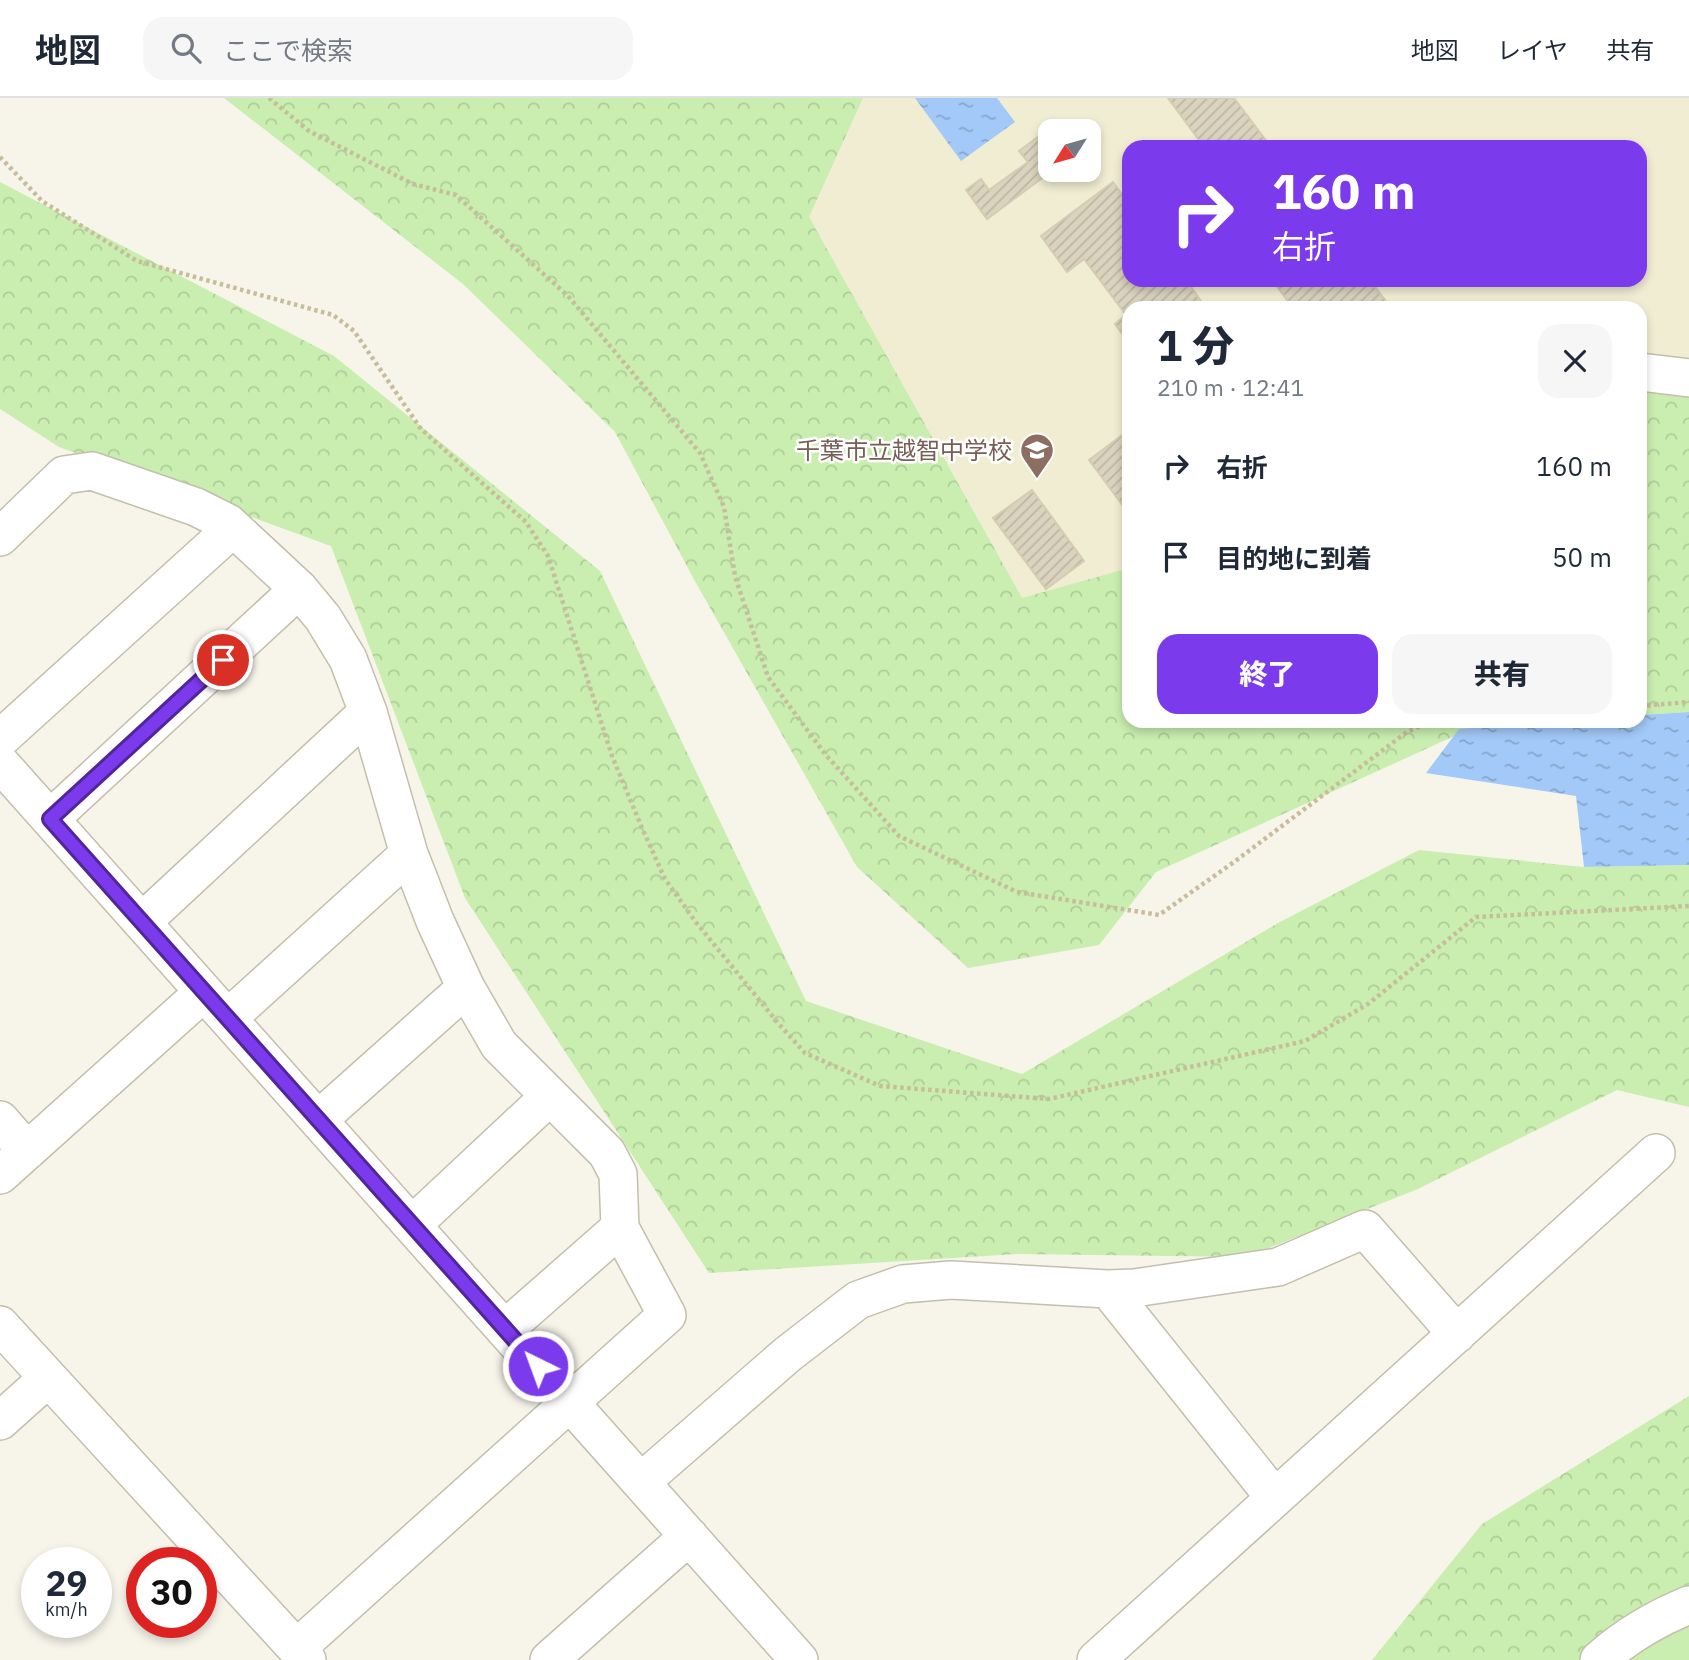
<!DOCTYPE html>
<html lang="ja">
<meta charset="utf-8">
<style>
:root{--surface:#fff;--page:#f6f6f7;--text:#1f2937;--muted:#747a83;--line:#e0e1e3;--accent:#7c3aed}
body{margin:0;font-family:"IBM Plex Sans","Noto Sans JP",sans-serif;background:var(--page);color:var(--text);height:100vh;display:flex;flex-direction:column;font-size:26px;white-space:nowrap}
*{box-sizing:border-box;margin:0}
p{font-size:23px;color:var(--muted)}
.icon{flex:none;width:38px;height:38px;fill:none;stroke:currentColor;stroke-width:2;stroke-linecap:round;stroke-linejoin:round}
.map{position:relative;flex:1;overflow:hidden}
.drawer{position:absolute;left:1122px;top:203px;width:525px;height:427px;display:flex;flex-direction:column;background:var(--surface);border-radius:21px;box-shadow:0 4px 10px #0003}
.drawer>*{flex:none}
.top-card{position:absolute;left:1122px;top:42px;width:525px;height:147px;border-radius:21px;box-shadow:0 4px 10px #0003;background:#7c3aed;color:#fff;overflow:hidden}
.needle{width:46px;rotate:233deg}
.fabs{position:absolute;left:1038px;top:21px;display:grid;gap:14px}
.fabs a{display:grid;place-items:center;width:63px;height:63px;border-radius:14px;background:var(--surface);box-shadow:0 4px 10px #0003;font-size:35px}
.speed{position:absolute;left:21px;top:1449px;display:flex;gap:14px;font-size:35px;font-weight:700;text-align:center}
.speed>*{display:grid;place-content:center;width:91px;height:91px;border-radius:50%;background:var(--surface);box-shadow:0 4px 10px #0003;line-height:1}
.speed small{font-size:18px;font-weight:400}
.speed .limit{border:10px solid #d22;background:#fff;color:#111}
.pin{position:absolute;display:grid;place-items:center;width:60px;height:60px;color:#fff;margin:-30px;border:4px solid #fff;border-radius:50%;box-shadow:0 2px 7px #0007}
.me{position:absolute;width:77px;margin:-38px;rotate:318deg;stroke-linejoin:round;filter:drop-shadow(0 0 5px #0008)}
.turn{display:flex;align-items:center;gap:24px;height:147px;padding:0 35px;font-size:32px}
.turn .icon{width:91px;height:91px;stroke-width:2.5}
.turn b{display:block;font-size:49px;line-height:60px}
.round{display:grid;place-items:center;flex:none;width:74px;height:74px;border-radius:21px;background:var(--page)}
.overview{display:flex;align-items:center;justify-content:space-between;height:119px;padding:0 35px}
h1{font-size:42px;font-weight:800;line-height:52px}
.primary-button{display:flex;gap:14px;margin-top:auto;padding:14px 35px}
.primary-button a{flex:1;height:80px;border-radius:21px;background:var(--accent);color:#fff;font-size:28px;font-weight:800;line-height:80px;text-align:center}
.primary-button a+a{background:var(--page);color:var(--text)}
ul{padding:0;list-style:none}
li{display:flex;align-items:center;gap:21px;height:91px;padding:0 35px}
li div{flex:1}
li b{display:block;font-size:26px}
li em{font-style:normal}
header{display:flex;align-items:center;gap:42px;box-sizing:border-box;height:98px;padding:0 35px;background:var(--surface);border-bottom:2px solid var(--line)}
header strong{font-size:33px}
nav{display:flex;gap:38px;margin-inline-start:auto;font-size:24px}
.search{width:490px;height:63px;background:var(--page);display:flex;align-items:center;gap:18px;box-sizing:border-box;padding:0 24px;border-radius:21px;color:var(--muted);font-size:26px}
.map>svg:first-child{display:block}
.education{fill:#f1edd3;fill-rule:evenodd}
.forest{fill:url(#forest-crowns)}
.green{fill:#c9eeb0}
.water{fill:url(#water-ripples)}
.building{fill:url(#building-hatch);stroke:#d5ccb1;stroke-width:2}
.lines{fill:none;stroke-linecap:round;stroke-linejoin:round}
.minor-casing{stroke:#c3bfac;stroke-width:40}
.path{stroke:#c7bd9b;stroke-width:4.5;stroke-dasharray:3.5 3.5;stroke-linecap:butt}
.minor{stroke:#fff;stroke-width:37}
.route-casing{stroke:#51269a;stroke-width:18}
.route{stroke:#7c3aed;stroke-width:12}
.labels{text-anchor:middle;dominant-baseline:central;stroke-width:5;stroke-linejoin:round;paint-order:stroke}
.education-label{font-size:24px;fill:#785e54;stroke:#fff;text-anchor:end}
</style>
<header>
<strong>地図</strong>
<div class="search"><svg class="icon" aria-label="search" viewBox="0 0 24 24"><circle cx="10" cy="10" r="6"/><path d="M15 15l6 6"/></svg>ここで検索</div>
<nav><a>地図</a><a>レイヤ</a><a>共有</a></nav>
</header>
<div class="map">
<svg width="1689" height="1562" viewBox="0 0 1689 1562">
<defs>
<pattern id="forest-crowns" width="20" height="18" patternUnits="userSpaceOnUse" patternTransform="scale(1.75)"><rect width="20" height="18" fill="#c9eeb0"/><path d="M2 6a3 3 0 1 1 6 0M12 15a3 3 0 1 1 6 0" fill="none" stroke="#aecd98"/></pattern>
<pattern id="water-ripples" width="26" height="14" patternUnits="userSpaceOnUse" patternTransform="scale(1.75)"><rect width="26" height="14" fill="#a2c9f8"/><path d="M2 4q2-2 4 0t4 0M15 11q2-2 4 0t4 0" fill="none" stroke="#86a5ca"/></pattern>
<pattern id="building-hatch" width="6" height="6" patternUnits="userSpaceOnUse" patternTransform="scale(1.75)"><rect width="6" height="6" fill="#dad3be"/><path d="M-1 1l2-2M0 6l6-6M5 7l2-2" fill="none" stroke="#bdb6a4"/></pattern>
</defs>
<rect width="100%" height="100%" fill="#f7f5ea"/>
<path class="education" d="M806 0H1689V261L1640 255V210H1129V503L1025 528 768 60ZM1050 33H1088V72H1050ZM1129 49H1640V182H1129Z"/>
<path class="forest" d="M224 0H863L809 119 1022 500 1129 470V623H1566L1472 630 1156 774 1099 847 968 870 857 769 696 485 615 334 463 186Z
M0 84 334 258 600 473 806 903 1022 976 1278 825 1419 752 1583 769 1689 767V1009L1617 992 1418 1091 1246 1159 1017 1156 709 1175 465 800 331 448 59 349 0 311Z
M1640 258 1689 266V614L1640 617Z
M1689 1298V1562H1372L1482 1426Z"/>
<path class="green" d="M1689 1528V1562H1624L1682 1530Z"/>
<path class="water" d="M915 0H997L1015 24 961 63Z
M1689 614V767L1584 769 1576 698 1426 675 1459 631 1566 623H1640V617Z"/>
<path class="building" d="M1168 0H1234L1271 49H1204Z
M1046 33 1050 39V72H1053L987 121 966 92 981 81 989 92 1028 64 1019 53Z
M1113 84 1129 106V182H1186L1206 210H1129V245L1115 226 1126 217 1084 161 1067 174 1041 138Z
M1272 182H1370L1391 210H1293Z
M1129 332V416L1089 362Z
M1032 392 1084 463 1046 491 993 420Z"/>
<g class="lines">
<g class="minor-casing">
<path id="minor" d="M1640 274 1689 280
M0 439 64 377 92 373 196 409 228 425 299 491 323 520 348 561 368 614 409 756 435 823 466 890 499 947 607 1055 618 1076 620 1130 667 1217 297 1550
M0 641 233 430
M0 665 799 1562
M50 721 299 491
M142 824 368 614
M228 920 409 756
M0 1022 27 1053
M318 1022 466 890
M0 1077 204 894
M412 1127 550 998
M1108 1191 1275 1400
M0 1227 307 1562
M505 1231 620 1130
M0 1323 48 1280
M641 1384 788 1256 858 1202 903 1186 951 1182 1108 1191 1134 1190 1278 1169 1365 1131 1457 1236
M549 1562 689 1438
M1096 1562 1656 1055
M1599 1562C1625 1539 1657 1520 1689 1507"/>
</g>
<path class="path" d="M269 0 309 33 413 86 456 97 568 198 700 355 724 409 735 478 768 579 825 656 899 738 1017 794 1159 817 1234 764 1407 634 1432 623
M0 59 42 103 137 163 333 217 354 233 421 331 526 424 548 458 612 658 642 730 665 781 695 823 778 925 805 955 880 988 1049 1001 1305 943 1368 906 1476 819 1689 808
M1640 608 1689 604"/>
<use href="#minor" class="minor"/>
</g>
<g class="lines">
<g class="route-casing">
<path id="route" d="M223 562 50 721 538 1268"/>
</g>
<use href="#route" class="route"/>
</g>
<defs>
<g id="school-pin" transform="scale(1.75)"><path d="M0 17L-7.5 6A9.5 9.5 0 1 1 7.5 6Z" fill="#8d6e63" stroke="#fff"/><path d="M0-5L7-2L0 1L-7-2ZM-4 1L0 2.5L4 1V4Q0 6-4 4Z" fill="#fff"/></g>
</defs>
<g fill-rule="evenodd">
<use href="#school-pin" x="1037" y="352"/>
</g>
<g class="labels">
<g class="education-label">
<text x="1012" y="352">千葉市立越智中学校</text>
</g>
</g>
</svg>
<div class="fabs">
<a><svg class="needle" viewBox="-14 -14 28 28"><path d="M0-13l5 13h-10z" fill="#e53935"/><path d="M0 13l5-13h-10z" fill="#747a83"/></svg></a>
</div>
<div class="speed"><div>29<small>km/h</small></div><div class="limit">30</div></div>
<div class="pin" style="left:223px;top:562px;background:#d93025"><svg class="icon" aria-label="arrive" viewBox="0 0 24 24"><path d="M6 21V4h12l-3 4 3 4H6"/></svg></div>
<svg class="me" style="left:538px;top:1268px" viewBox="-20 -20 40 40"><circle r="17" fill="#7c3aed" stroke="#fff" stroke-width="3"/><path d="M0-11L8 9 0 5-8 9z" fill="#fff"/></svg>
<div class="top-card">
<div class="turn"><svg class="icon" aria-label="right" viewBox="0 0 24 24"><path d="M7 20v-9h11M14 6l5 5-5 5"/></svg><div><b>160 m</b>右折</div></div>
</div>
<section class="drawer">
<div class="overview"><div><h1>1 分</h1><p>210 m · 12:41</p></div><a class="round"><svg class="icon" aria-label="close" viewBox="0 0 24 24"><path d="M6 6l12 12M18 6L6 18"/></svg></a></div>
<ul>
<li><svg class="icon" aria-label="right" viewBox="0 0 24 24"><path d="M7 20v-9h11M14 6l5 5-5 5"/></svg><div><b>右折</b></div><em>160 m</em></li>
<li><svg class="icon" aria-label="arrive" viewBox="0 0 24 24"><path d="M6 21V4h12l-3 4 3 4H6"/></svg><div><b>目的地に到着</b></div><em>50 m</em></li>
</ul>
<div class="primary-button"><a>終了</a><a>共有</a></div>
</section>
</div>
